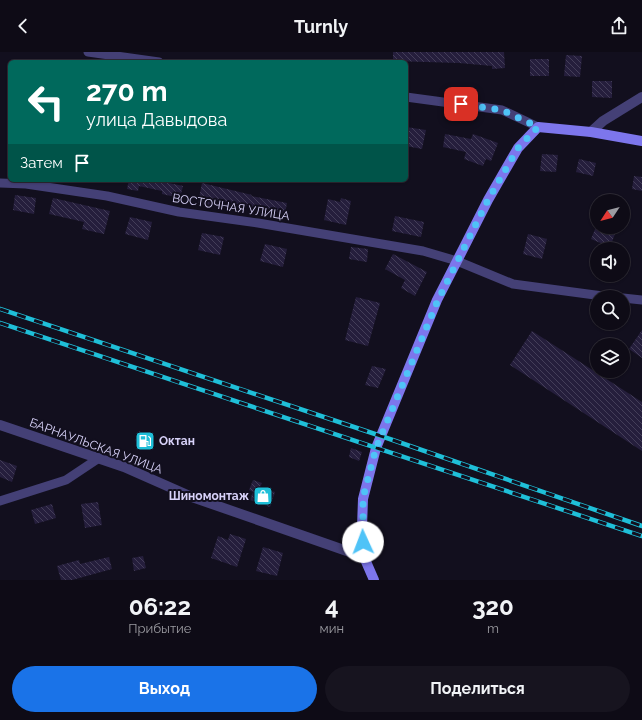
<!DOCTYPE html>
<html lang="ru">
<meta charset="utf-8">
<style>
:root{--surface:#0e0b16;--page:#17141f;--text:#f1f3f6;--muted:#9b9ba1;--line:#2e2b35;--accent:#1a73e8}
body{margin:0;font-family:Raleway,sans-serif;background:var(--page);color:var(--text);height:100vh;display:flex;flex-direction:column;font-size:15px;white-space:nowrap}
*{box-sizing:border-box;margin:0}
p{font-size:13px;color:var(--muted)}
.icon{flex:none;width:22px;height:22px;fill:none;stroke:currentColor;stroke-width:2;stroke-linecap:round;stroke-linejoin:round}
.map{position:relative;height:528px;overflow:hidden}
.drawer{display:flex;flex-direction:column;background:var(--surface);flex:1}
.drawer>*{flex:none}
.top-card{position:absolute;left:8px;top:8px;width:400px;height:122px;border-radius:6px;box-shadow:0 1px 3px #0004,0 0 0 1px var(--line);background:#00695c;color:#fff;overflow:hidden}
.needle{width:26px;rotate:234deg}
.buttons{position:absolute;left:590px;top:142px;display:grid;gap:8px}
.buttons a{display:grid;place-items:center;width:40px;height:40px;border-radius:50%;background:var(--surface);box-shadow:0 1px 3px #0004,0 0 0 1px var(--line);font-size:20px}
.pin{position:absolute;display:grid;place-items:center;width:34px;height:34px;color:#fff;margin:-17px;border-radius:8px;box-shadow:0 2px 6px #0006}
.me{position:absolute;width:44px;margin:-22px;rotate:358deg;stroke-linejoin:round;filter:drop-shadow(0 0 3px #0008)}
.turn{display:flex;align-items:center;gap:14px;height:84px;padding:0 12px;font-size:18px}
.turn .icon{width:52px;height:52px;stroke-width:2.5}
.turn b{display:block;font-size:28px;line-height:34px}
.then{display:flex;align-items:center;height:38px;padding:0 12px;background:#0003;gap:8px;font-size:15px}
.eta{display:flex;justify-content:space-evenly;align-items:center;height:68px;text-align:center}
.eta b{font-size:24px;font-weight:700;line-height:28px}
.button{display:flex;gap:8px;margin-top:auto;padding:8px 12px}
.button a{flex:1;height:46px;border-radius:24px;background:var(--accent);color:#fff;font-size:16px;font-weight:700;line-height:46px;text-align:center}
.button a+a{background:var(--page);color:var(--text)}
header{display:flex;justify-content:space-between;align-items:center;height:52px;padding:0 12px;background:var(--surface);font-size:18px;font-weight:700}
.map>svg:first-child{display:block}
.building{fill:url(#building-back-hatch)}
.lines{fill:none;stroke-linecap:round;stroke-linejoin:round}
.minor{stroke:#444076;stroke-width:9}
.tertiary{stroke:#444076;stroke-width:10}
.secondary{stroke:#7d76ec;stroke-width:10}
.rail-casing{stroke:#1fbfd8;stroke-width:4.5}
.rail{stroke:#120f1e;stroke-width:3;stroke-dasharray:9;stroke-linecap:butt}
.route{stroke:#4fc3f7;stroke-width:7;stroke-dasharray:0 12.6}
.labels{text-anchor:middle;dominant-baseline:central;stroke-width:4;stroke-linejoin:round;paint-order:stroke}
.street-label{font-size:12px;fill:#d8d2f9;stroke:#120f1e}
.poi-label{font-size:12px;font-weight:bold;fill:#d8d2f9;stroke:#120f1e;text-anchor:start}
</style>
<header><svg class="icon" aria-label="back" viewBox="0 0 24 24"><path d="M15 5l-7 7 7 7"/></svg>Turnly<svg class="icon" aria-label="share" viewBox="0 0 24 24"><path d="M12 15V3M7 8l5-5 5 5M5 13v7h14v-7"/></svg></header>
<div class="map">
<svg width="642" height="528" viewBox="0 0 642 528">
<defs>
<pattern id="building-back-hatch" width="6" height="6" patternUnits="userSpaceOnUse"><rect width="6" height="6" fill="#251e3c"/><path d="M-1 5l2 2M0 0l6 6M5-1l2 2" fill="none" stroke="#443e59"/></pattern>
</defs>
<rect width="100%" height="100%" fill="#120f1e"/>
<path class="building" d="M393 0H504L505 16 492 17V14L459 11 393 9Z
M566 3 582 4 580 25 564 24Z
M530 7H549V24H530Z
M592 29H612V46L592 45Z
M406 75 426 78 422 97 406 94Z
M445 82 471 87 473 82 498 91 491 109 486 107 483 114 464 107 466 100 443 95Z
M542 102 558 103 556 120 540 119Z
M579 107 596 111 593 124 576 120Z
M634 124 642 125V139L632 137Z
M129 128H155L183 134 180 146 162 142V139L139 134 138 139 127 137Z
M202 131 252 143 251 144 287 151 285 162 212 147 211 154 198 151Z
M15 143 36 146 34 162 13 158Z
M53 146 110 159 104 182 82 177 84 170 49 162Z
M341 146 351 149 346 173 324 168 328 147 340 150Z
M395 164 424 170 421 185 392 179Z
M130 165 152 170 148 188 125 182Z
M596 175 615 182 610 195 591 187Z
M202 181 224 185 220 203 198 198Z
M528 182 547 187 542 207 523 202Z
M265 192 287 197 283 215 260 209Z
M351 195 368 197 367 210 349 207Z
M393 202 427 220 415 244 401 236 405 228 385 217Z
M356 245 380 251 368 294 345 288Z
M642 278V306L629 297Z
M532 279 642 350V399L510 313Z
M372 314 386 317 378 336 365 333Z
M139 379 153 385 149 395 135 389Z
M351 396 362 400 359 409 349 405Z
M0 408 17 414 12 430 0 425Z
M253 428 262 431 260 435 275 440 270 455 250 448 253 440 249 438Z
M98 450 102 473 85 476 81 452Z
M52 452 56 466 35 472 31 458Z
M230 482 246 487 237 515 211 506 218 484 228 488Z
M263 495 283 501 277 524 256 519Z
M143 504 146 516 134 519 132 506Z
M109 505 112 517 72 528H61L57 514 79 508 80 512Z"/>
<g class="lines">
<path class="minor" d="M88 0 159 10
M406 45 502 58 538 75
M0 131 26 132 107 144 179 160 258 171 423 199 457 209 513 232 610 245
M623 246 642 248
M0 449 66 428 99 406"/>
<path class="tertiary" d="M591 80 603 69 642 45
M0 373 124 415 192 445 364 505"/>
<path class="secondary" d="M374 528 364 505 362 475 363 447 376 396 437 248 457 209 488 148 518 96 538 75 591 80 642 89"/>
<g class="rail-casing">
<path id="rail" d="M0 257 381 384 642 474
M0 271 642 484"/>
</g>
<use href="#rail" class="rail"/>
</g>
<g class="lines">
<path class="route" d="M363 490V446L376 396 438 248 488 148 518 96 538 75 502 58 461 52"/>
</g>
<defs>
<g id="fuel-square" transform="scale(1)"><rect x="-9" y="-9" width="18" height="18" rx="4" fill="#1fbfd8" stroke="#120f1e"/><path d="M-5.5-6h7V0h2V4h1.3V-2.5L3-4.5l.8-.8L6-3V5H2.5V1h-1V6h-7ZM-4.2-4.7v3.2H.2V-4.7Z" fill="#fff"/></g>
<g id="shop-square" transform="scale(1)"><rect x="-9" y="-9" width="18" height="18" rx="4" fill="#1fbfd8" stroke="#120f1e"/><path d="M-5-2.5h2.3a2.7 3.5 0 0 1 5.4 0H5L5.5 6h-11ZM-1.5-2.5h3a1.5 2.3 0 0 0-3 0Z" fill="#fff"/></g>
</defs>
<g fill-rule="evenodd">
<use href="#fuel-square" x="145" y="389"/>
<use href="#shop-square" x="263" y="444"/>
</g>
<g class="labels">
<g class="street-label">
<text transform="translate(231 155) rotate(9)">ВОСТОЧНАЯ УЛИЦА</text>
<text transform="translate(96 394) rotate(20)">БАРНАУЛЬСКАЯ УЛИЦА</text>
</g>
<g class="poi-label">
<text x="159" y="389">Октан</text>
<text x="249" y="444" text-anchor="end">Шиномонтаж</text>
</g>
</g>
</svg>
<div class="buttons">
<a><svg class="needle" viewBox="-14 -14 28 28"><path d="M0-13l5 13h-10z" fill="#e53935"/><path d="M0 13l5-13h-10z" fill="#9b9ba1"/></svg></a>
<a><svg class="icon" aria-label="sound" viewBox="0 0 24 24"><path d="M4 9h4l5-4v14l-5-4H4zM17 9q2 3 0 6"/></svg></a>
<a><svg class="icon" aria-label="search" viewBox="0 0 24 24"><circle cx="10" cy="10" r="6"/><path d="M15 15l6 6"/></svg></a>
<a><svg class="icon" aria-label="layers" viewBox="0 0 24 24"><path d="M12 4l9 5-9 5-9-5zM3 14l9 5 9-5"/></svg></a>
</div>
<div class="pin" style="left:461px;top:52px;background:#d93025"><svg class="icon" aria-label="arrive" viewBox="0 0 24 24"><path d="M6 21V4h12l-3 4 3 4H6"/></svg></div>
<svg class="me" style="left:363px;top:490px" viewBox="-20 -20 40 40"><circle r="19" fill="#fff"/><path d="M0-13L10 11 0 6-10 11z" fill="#4fc3f7"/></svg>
<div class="top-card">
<div class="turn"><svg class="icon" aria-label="left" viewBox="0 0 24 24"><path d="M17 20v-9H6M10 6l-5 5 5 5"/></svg><div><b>270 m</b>улица Давыдова</div></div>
<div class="then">Затем<svg class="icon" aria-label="arrive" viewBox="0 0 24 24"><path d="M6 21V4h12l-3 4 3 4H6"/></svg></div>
</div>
</div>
<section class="drawer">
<div class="eta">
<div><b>06:22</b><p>Прибытие</p></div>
<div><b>4</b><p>мин</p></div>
<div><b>320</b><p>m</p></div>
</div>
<div class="button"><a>Выход</a><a>Поделиться</a></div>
</section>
